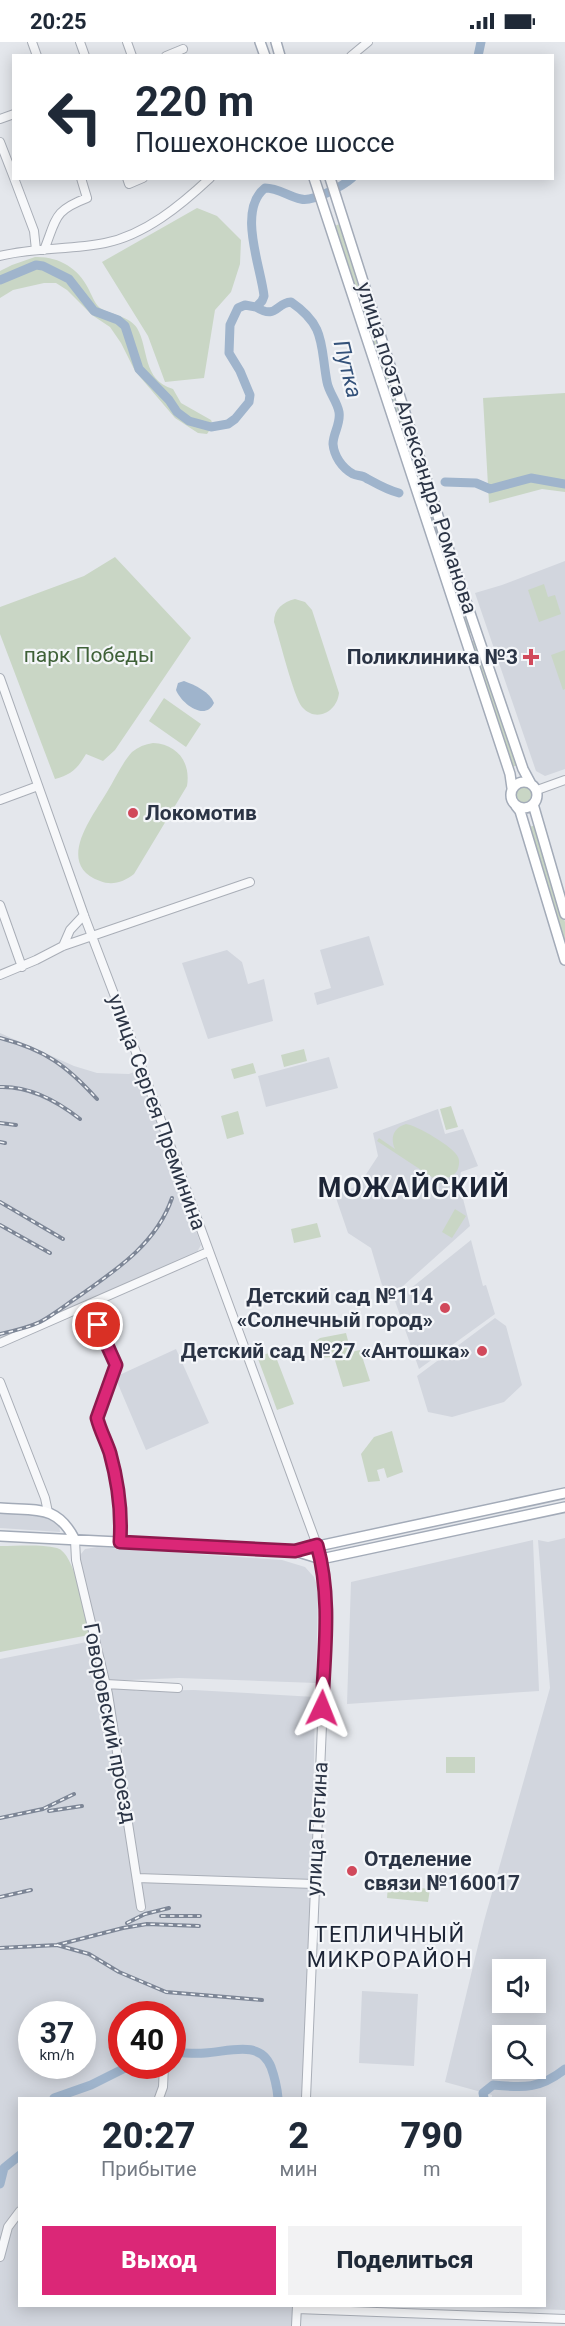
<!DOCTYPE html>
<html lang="ru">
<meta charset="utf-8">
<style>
:root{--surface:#fff;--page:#f2f2f3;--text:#1f2937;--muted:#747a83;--accent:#db2777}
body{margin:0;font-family:Roboto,sans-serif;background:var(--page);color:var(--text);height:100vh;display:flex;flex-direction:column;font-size:22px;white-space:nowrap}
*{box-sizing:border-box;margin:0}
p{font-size:20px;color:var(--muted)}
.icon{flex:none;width:33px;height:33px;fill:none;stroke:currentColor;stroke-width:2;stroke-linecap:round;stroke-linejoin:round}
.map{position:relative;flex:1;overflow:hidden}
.side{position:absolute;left:18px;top:2055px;width:528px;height:210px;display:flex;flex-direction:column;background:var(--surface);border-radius:0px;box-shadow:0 3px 15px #0003}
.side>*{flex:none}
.banner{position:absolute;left:12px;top:12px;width:542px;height:126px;border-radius:0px;box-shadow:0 3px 15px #0003;background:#fff;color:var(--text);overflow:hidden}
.fabs{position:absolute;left:492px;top:1917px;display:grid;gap:12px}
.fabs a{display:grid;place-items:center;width:54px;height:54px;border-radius:0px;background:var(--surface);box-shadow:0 3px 15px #0003;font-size:30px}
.speed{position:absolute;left:18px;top:1959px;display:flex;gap:12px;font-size:30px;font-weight:700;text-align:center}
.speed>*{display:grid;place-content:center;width:78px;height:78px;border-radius:50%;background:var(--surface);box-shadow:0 3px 15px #0003;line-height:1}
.speed small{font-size:15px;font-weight:400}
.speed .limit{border:9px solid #d22;background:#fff;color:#111}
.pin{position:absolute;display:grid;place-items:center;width:51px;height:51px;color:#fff;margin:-26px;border:3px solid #fff;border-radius:50%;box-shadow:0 2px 6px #0007}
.me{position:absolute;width:66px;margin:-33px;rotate:2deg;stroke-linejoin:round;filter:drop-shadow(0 0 4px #0008)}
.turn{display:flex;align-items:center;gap:21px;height:126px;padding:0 24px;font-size:27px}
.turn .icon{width:78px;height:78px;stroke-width:2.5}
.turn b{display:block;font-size:42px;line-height:51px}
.eta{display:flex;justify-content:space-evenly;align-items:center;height:102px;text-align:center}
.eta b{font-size:36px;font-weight:800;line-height:42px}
.primary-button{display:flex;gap:12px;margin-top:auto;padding:12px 24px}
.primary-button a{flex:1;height:69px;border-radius:0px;background:var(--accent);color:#fff;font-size:24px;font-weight:800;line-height:69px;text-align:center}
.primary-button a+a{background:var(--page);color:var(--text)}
.status{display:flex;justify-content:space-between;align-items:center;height:42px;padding:0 30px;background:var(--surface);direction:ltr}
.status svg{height:16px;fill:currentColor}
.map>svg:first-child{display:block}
.built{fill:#d2d6de;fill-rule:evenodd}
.green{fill:#c9d6c5}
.water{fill:#9fb4cc}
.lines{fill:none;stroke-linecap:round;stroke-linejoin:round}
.river{stroke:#9fb4cc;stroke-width:9}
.minor-casing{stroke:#a9aeb7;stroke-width:10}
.major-casing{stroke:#a3abb8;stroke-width:12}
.minor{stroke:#f7f8fa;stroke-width:8}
.major{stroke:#fff;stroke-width:9}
.rail-casing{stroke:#7d8696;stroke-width:4}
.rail{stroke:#f4f6f9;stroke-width:1.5;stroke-dasharray:4.5;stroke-linecap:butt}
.route-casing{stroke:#8e194d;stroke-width:15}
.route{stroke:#db2777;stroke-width:10}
.poi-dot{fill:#d1495b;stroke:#f4f6f9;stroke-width:2}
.labels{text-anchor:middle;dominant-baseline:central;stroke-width:4.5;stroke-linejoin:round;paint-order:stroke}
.street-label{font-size:21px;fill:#2b3445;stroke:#f4f6f9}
.park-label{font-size:21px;fill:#3f6138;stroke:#f4f6f9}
.poi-label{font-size:21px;font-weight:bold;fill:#2b3445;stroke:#f4f6f9;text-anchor:end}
.water-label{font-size:22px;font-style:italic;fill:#34527a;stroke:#f4f6f9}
.neighbourhood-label{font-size:22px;letter-spacing:1.5px;fill:#1d2536;stroke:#f4f6f9}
.district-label{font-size:27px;font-weight:bold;letter-spacing:1.5px;fill:#1d2536;stroke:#f4f6f9}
</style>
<div class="status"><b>20:25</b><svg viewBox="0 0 49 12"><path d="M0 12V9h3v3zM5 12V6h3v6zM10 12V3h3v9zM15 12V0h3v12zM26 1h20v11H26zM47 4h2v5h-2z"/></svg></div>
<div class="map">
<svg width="565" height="2284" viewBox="0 0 565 2284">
<rect width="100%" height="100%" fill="#e4e7ec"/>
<path class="built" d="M565 519V727L545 734 536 729 475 551 502 543Z
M369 894 384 943 317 963 314 951 331 946 320 908Z
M227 908 242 920 248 942 264 937 273 979 208 997 182 921Z
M0 991 74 1024 97 1031 129 1032 139 1028 201 1203 197 1210 0 1298Z
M329 1015 338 1046 266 1065 258 1034Z
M438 1067 445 1092 463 1087 478 1124 461 1130 459 1141 470 1184 393 1253 382 1243 371 1206 348 1191 335 1153 359 1143 378 1114 373 1091Z
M471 1198 483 1244 486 1243 495 1272 419 1327 395 1259Z
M495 1276 506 1284 522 1343 504 1360 452 1375 428 1370 417 1334Z
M176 1307 209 1381 146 1408 115 1335Z
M0 1470 47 1474 59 1482 60 1490 0 1486Z
M565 1496V2268L479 2265 544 2264V2056H492V2053L445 2040 484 1879 550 1646 538 1498 548 1500ZM502 1928H536V1960H502ZM502 1994H536V2026H502Z
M533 1498 539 1649 347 1662 351 1540Z
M97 1505 282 1518 305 1525 314 1535 318 1547 316 1641 179 1636 107 1639 80 1518 81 1512 85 1507Z
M92 1599 145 1864 141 1838 312 1845 302 2056H20V2264H294L293 2284H0V1617ZM32 1972H82V2024H32ZM122 1972H172V2024H122Z
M130 1643 136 1649 194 1648 315 1655 312 1839 140 1834 122 1707 110 1644Z
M362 1949 418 1952 414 2024 359 2021Z"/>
<path class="green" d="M197 166 217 174 241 198 240 222 231 250 215 268 204 336 165 340 148 294 102 220Z
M340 182 474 590 468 592 334 184Z
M35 215C58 214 78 226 88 246 92 253 94 261 100 266 112 273 129 274 137 286 149 306 142 338 173 347L181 361 211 378 213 383 207 392 198 391 175 376 135 329 121 301 110 285 92 273 67 248 56 241H44L13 248 0 256V229L12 223Z
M565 351V450L542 447 489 461 483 356Z
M115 515 191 596 115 708 103 719 86 712C78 726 71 733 55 737L0 592V565L84 534Z
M544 542 548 555 555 553 561 572 539 580 528 548Z
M295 557 305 560 312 568 339 651C337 670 316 681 302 665 293 653 280 598 274 580 274 567 283 560 295 557Z
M476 598 518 723 512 725 470 600Z
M565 608V647L563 648 551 613Z
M164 656 201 682 186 705 149 679Z
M153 701C177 702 191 720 187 744L134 832C124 840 112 844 100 839 54 822 93 774 107 750 115 737 122 721 132 710 138 705 145 702 153 701Z
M514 753a10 10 0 1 1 20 0a10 10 0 1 1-20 0Z
M536 783 565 880V906L529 785Z
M304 1007 307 1019 284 1025 281 1013Z
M253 1021 256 1031 234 1037 231 1027Z
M451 1064 458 1085 446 1088 440 1067Z
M238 1069 244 1092 227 1097 221 1074Z
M406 1082C416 1083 454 1105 458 1115 460 1119 459 1125 457 1129 453 1135 447 1136 440 1137L449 1142 447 1145 377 1099 379 1096 395 1107C390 1096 393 1086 406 1082Z
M455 1167 466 1174 452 1196 442 1190Z
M317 1181 321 1195 294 1201 291 1187Z
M346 1291 351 1310 360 1308 370 1339 343 1345 334 1315 317 1316 313 1301 320 1296Z
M274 1310 294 1362 277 1368 257 1314Z
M392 1389 403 1430 387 1436 384 1426 377 1428 380 1439 368 1440 361 1412 374 1395Z
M0 1504C18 1504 40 1502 57 1506 76 1511 85 1575 89 1593L0 1610Z
M446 1715H475V1731H446Z
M388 1843 430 1847 428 1860 387 1856Z"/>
<path class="water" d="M184 639C195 643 210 650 214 661 205 680 181 661 176 648L178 641Z"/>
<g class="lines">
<path class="river" d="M478 14 481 0
M0 238 36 223 43 224 69 237 94 269 118 278 125 284 139 327 169 358 177 370 189 379 211 385 228 382 235 377 249 360 250 353 240 329 229 311 230 283 238 266 245 263 256 265 262 259 264 254C261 225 237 168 265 146 278 146 288 154 301 157 313 160 343 144 352 136
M256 265C277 278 275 261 291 260 326 284 320 302 327 340 329 351 337 359 339 370 341 382 333 391 333 402 334 414 342 426 353 432 357 434 362 433 366 436 377 442 387 448 399 451
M445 440 476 441 490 447 531 436 565 442
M172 2010C183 2011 194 2012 205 2011 228 2010 260 1997 271 2025 275 2036 277 2045 278 2056
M54 2056 91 2043 129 2024
M484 2056 483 2051 493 2043C524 2046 540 2047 565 2027
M0 2142 4 2126 20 2113"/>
<g class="minor-casing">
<path id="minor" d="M32 0 37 14
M80 0 85 14
M127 0 132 14
M166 14 183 7
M351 14 368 0
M0 77 14 72
M0 100 14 136
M14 136 34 189 36 208
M127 136 129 142 143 136
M44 208C57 176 53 169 87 156L81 136
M0 214C34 205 71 208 105 201 145 193 181 163 210 136
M0 636 85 876 130 994 317 1503
M540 747 565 738
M0 758 38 744
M0 863 22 925
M63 904 70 888 84 873
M0 933 36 918 63 904 250 840
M89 1263 116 1323 97 1376C100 1388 106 1399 110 1411 118 1440 122 1470 120 1500
M0 1301 208 1210
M0 1340 45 1456 48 1470
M75 1498 76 1518 108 1652 141 1865
M106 1642 178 1646
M137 1836 314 1842
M159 2056 163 2045 164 2024
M306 2056 326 1590 325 1540 321 1517
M0 2215 8 2185 20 2169
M297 2267 565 2277
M296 2284 297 2264"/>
</g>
<g class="major-casing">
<path id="major" d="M260 0 265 14
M276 0 280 14
M314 136 510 732 512 746
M330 136 453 521 523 727 531 742
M511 753a13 13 0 1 1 26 0a13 13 0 1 1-26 0Z
M533 762 565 872
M516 764 520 769 565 918
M0 1466C36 1469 57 1462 75 1498
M0 1494 295 1509 321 1517 565 1465
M295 1509 565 1451"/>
</g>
<use href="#minor" class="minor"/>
<use href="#major" class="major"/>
<g class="rail-casing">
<path id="rail" d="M0 996C45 1008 66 1023 97 1057
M0 1045C30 1044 57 1059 80 1077
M0 1081 16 1083
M0 1100 5 1101
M0 1160 63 1197
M0 1183 50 1211
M0 1292C13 1289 27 1286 40 1280 55 1272 68 1261 82 1252 119 1226 157 1200 172 1156
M49 1769 82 1764
M0 1776 43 1767 74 1752
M0 1855 31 1848
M161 1874H200
M127 1881 145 1872 169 1866
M57 1903 89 1912 119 1930 166 1950 262 1958
M0 1906 57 1903 123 1886 147 1882 199 1884"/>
</g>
<use href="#rail" class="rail"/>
</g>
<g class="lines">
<g class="route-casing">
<path id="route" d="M98 1283 116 1323 97 1376C100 1388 106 1399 110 1411 118 1440 122 1470 120 1500L295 1509 317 1503C332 1556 324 1612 322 1666"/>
</g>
<use href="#route" class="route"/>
</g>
<g class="poi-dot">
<path d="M528 606h6v6h6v6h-6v6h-6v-6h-6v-6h6z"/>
<circle cx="133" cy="771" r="6"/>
<circle cx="445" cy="1266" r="6"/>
<circle cx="482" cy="1309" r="6"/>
<circle cx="352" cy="1829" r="6"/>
</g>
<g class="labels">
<g class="street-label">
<text transform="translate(417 406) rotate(72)">улица поэта Александра Романова</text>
<text transform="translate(157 1070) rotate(70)">улица Сергея Преминина</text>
<text transform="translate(110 1681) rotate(79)">Говоровский проезд</text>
<text transform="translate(317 1787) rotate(-87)">улица Петина</text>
</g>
<g class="park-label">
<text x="89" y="613">парк Победы</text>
</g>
<g class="poi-label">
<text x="518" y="615">Поликлиника №3</text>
<text x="145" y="771" text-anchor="start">Локомотив</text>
<text x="433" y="1254">Детский сад №114<tspan x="433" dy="24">«Солнечный город»</tspan></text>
<text x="470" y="1309">Детский сад №27 «Антошка»</text>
<text x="364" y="1817" text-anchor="start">Отделение<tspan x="364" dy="24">связи №160017</tspan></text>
</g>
<g class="water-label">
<text transform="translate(348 327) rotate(76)">Путка</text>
</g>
<g class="neighbourhood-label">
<text x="390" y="1892">ТЕПЛИЧНЫЙ<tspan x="390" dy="25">МИКРОРАЙОН</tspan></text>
</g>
<g class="district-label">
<text x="414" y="1146">МОЖАЙСКИЙ</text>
</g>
</g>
</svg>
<div class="fabs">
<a><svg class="icon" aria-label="sound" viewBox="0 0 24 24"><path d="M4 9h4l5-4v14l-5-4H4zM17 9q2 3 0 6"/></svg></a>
<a><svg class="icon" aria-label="search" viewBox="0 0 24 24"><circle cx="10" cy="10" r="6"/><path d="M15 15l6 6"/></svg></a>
</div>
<div class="speed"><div>37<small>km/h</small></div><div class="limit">40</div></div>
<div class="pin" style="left:98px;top:1283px;background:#d93025"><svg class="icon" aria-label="arrive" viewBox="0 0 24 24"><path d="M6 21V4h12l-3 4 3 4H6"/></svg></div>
<svg class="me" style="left:322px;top:1666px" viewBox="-20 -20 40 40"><path d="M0-17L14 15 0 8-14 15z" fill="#db2777" stroke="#fff" stroke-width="4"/></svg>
<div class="banner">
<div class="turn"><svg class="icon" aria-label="left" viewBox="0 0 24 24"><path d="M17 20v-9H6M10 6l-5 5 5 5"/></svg><div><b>220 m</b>Пошехонское шоссе</div></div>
</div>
<section class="side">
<div class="eta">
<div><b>20:27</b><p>Прибытие</p></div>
<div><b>2</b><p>мин</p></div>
<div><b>790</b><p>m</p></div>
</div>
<div class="primary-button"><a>Выход</a><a>Поделиться</a></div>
</section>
</div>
